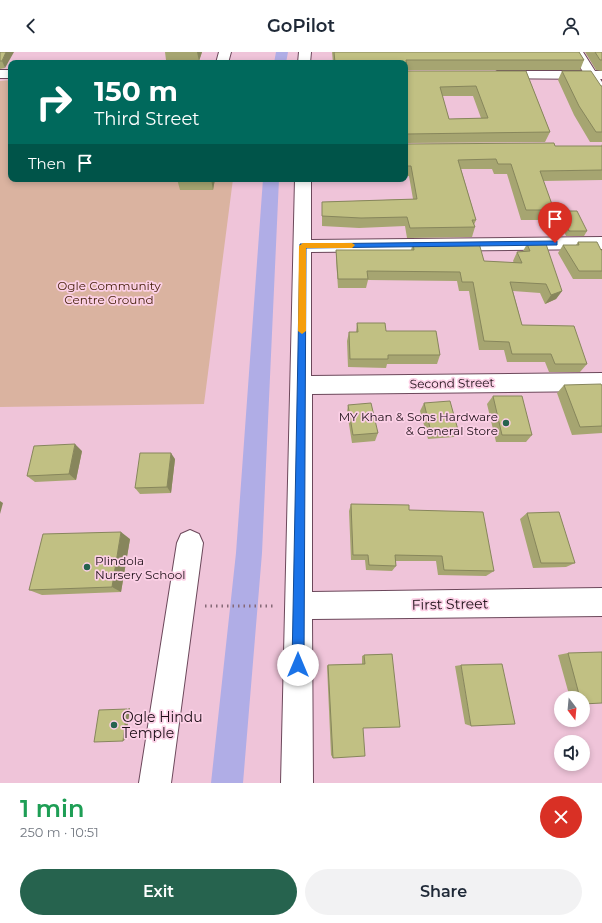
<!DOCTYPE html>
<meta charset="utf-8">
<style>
:root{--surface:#fff;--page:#f2f2f3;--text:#1f2937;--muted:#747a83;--accent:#26634e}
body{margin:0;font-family:Montserrat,sans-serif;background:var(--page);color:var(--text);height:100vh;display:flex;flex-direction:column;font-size:15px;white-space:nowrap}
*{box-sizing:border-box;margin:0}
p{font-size:13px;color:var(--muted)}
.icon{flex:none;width:22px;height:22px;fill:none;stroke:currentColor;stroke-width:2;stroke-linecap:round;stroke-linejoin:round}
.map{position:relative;height:731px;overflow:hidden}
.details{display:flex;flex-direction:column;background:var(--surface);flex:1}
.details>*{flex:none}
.guide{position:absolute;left:8px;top:8px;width:400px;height:122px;border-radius:8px;box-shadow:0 2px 6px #0003;background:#00695c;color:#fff;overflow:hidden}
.needle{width:26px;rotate:164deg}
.buttons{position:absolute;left:554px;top:639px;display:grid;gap:8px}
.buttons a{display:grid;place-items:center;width:36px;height:36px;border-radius:50%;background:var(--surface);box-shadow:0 2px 6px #0003;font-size:20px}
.pin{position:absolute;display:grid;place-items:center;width:34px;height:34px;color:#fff;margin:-41px -17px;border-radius:50% 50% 50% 0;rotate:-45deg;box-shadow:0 0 4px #0007}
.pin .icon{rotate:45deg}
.me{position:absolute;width:44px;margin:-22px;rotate:0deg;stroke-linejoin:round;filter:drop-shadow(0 0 3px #0008)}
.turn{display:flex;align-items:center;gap:14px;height:84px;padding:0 20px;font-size:18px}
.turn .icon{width:52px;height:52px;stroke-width:2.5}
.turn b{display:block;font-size:28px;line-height:34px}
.then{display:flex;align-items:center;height:38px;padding:0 20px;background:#0003;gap:8px;font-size:15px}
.round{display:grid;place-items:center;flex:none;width:42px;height:42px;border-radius:21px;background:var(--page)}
.overview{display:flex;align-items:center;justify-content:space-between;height:68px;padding:0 20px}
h1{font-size:24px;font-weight:600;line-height:30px;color:#1e9e55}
.primary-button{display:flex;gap:8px;margin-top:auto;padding:8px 20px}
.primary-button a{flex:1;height:46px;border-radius:24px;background:var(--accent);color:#fff;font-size:16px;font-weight:600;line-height:46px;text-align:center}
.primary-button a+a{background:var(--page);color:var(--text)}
header{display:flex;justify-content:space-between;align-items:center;height:52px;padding:0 20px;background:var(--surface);font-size:18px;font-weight:600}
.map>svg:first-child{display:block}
.green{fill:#dab3a0}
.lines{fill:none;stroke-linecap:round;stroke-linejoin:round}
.canal{fill:#b0ade6;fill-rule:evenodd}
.minor-casing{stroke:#6c485b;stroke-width:2}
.tertiary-casing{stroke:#6c485b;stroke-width:2}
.path{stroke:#856977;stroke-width:3;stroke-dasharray:1.5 4;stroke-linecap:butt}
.minor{fill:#fff;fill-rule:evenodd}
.tertiary{fill:#fff;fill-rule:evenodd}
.wall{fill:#a6a571;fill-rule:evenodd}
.shaded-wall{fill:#87865c}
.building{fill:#c1c083;stroke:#87865c;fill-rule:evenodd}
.route{fill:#1a73e8;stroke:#114b97}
.slow{fill:#f59e0b}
.poi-dot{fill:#26634e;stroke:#fcd0e6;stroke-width:1.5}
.labels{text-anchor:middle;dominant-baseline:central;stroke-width:3.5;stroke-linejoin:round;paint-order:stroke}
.park-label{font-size:12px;fill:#48220d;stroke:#fcd0e6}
.street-label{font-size:12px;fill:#1d0f17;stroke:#fcd0e6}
.poi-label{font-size:12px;fill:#1d0f17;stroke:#fcd0e6;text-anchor:end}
.near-street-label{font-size:14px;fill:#1d0f17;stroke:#fcd0e6}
.near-poi-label{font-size:14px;fill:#1d0f17;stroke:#fcd0e6;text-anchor:start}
</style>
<header><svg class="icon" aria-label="back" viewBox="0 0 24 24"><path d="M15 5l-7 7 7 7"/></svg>GoPilot<svg class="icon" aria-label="person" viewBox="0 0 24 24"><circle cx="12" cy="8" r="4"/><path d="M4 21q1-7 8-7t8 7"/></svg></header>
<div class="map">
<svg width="602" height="731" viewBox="0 0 602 731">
<rect width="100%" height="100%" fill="#efc4d9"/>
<path class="green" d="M11 28V127H233L204 352 0 355V29Z"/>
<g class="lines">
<path class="canal" d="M276 0H288L286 11H274Z
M263 127H279L262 501 243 731H211L236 501Z"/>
<g class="minor-casing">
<path id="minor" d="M219 0H231L228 11H216Z
M299 0H311L310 11H298Z
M571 0H583L602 30V44L597 43Z
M295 127H311V188L602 185V197L311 200V324L602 321V339L312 342V540L602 536V564L312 567 313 731H281Z
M190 478 199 482 203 491 171 731H139L177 491 181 482Z"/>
</g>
<g class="tertiary-casing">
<path id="tertiary" d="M0 18H11V26H0Z
M497 19H602V27L493 26 491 23Z"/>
</g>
<path class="path" d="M205 554H274"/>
<use href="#minor" class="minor"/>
<use href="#tertiary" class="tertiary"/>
</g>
<path class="wall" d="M0 0 5 16 0 17Z
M165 0H202L199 9 166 8Z
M332 0H579L584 8 580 18H407V19H526L550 80 545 90 406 91V92L555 94H601L602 92V128L543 129 554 158 549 168H521L507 122H494L492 117H461L476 168 474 173 475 175 472 185 407 186 405 174 359 176 322 174V150L413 147 409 124H405V11H333ZM442 44H473L481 66 449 67Z
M585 0H602V19L596 18Z
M562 19 602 34V90H590L574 63 558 28Z
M177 127H215L213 138H180Z
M559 159 587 179 584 184H566L557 164Z
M578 190 602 198V227H573L558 201 563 193H576Z
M413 191 484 209 514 211 513 209 517 200 523 199 527 192 562 239 556 247 545 252 540 241 513 239 522 273 587 312 580 320H549L545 310H507L504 298H479L469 239H459L457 229 368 228 366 236H338L336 207V198H411Z
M357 271 386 279 440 303 437 312H387L386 316 348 315 347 289 349 280H356Z
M564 333 602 334V381L572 383 557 341Z
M493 344 532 383 526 390H496L487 352Z
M424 351 458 378 454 385 428 387 420 359Z
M348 353 378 381 375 389 352 391 347 360Z
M82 399 76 428 35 430 27 424Z
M175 407 171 441 140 442 135 436Z
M351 452 409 458 494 519 486 524 438 523 436 509H396V514L392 519 366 518 365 508H351L349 459Z
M527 461 575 511 566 515 533 516 520 467Z
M130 487 121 540 42 543 29 538Z
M568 601 583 646H570L558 603Z
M392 602 363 676 333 706 331 703 327 614 328 613 362 612V604L364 603Z
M461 613 471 674 465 672 455 614Z"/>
<path class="shaded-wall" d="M6 0H14L5 16 2 9Z
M197 0H202L199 9Z
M211 127H215L213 138Z
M562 239 556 247 545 252 551 243Z
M75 392 82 399 76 428 69 422Z
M171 401 175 407 171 441 167 435Z
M0 449 3 451 0 462Z
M121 480 130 487 121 540 112 535Z
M130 656 126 687 123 689 127 657Z"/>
<path class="building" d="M0 0H6L2 9H0Z
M334 0H579L584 8H406L407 19H526L550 80 407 82 406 92 554 91 555 94H602V118L540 119 554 158H526L511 112H498L496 107 458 108 476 168H472L475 175 410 176 407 165 361 166 322 164V150L417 147 411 114H405V11H335ZM476 34 488 66 449 67 440 35Z
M595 0H602V8H600Z
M562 19H591L601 34H602V80H596L579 54Z
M559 159H577L587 179H569Z
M578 190H597L601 198H602V219H579L563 193H579Z
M413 191H479L484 209 522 211 517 200 530 199 527 192H546L562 239 551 243 546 232 510 230 522 273 574 274 587 312H555L551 302H512L509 290 484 289 473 230H462L460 220 367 219 368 227H338L336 198H414Z
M357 271H385L386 279H436L440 303H388V307H350L349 280H358Z
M601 332 602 334V374L580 375 564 333Z
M493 344H522L532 383H502Z
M450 349 458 378 431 380 424 351Z
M371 351 378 381 353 383 348 353Z
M75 392 69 422 27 424 34 394Z
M140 401H171L167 435 135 436Z
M351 452 409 453V458L483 460 494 519 444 518 442 504 395 503 396 514 369 513 368 503H353Z
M559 460 575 511H541L527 461Z
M121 480 112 535 29 538 43 482Z
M602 600V651L583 652V646H580L568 601Z
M392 602 400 675 363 676 365 704 333 706 328 613 365 612 364 603Z
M502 612 515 672 471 674 461 613Z
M127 657 123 689 94 690 99 658Z"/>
<path class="route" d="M555 189H557V193L306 196 304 613 303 617 298 619 294 617 292 613 300 192Z"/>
<path class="slow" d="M303 191H352L355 193 352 196H306V279L302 282 298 279 299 194Z"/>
<g class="poi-dot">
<circle cx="506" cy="371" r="4"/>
<circle cx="87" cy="515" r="4"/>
<circle cx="114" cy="673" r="4"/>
</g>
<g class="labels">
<g class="park-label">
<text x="109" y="233">Ogle Community<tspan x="109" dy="14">Centre Ground</tspan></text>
</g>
<g class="street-label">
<text transform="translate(452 331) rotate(-1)">Second Street</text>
</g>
<g class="poi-label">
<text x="498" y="364">MY Khan &amp; Sons Hardware<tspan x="498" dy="14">&amp; General Store</tspan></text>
<text x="95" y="508" text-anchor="start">Plindola<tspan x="95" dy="14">Nursery School</tspan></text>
</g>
<g class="near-street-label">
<text transform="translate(450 552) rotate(-1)">First Street</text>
</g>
<g class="near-poi-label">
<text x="122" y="665">Ogle Hindu<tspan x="122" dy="16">Temple</tspan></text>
</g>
</g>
</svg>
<div class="buttons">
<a><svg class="needle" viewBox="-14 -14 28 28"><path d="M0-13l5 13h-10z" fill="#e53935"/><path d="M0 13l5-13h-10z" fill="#747a83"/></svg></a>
<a><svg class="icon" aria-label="sound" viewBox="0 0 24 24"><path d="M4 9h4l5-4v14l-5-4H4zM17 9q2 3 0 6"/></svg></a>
</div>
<div class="pin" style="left:555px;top:191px;background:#d93025"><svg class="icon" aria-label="arrive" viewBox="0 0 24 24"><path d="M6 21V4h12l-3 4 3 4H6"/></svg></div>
<svg class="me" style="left:298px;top:613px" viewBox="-20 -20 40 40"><circle r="19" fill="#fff"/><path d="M0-13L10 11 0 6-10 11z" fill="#1a73e8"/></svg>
<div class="guide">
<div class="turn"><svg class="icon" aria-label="right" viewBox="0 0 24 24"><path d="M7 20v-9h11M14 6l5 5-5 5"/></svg><div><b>150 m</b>Third Street</div></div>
<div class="then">Then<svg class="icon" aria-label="arrive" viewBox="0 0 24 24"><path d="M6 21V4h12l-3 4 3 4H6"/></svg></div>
</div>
</div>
<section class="details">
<div class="overview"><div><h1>1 min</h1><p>250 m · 10:51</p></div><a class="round" style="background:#d93025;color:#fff"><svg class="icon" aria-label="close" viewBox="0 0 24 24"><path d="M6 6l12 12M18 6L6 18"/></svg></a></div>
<div class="primary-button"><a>Exit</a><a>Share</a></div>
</section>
